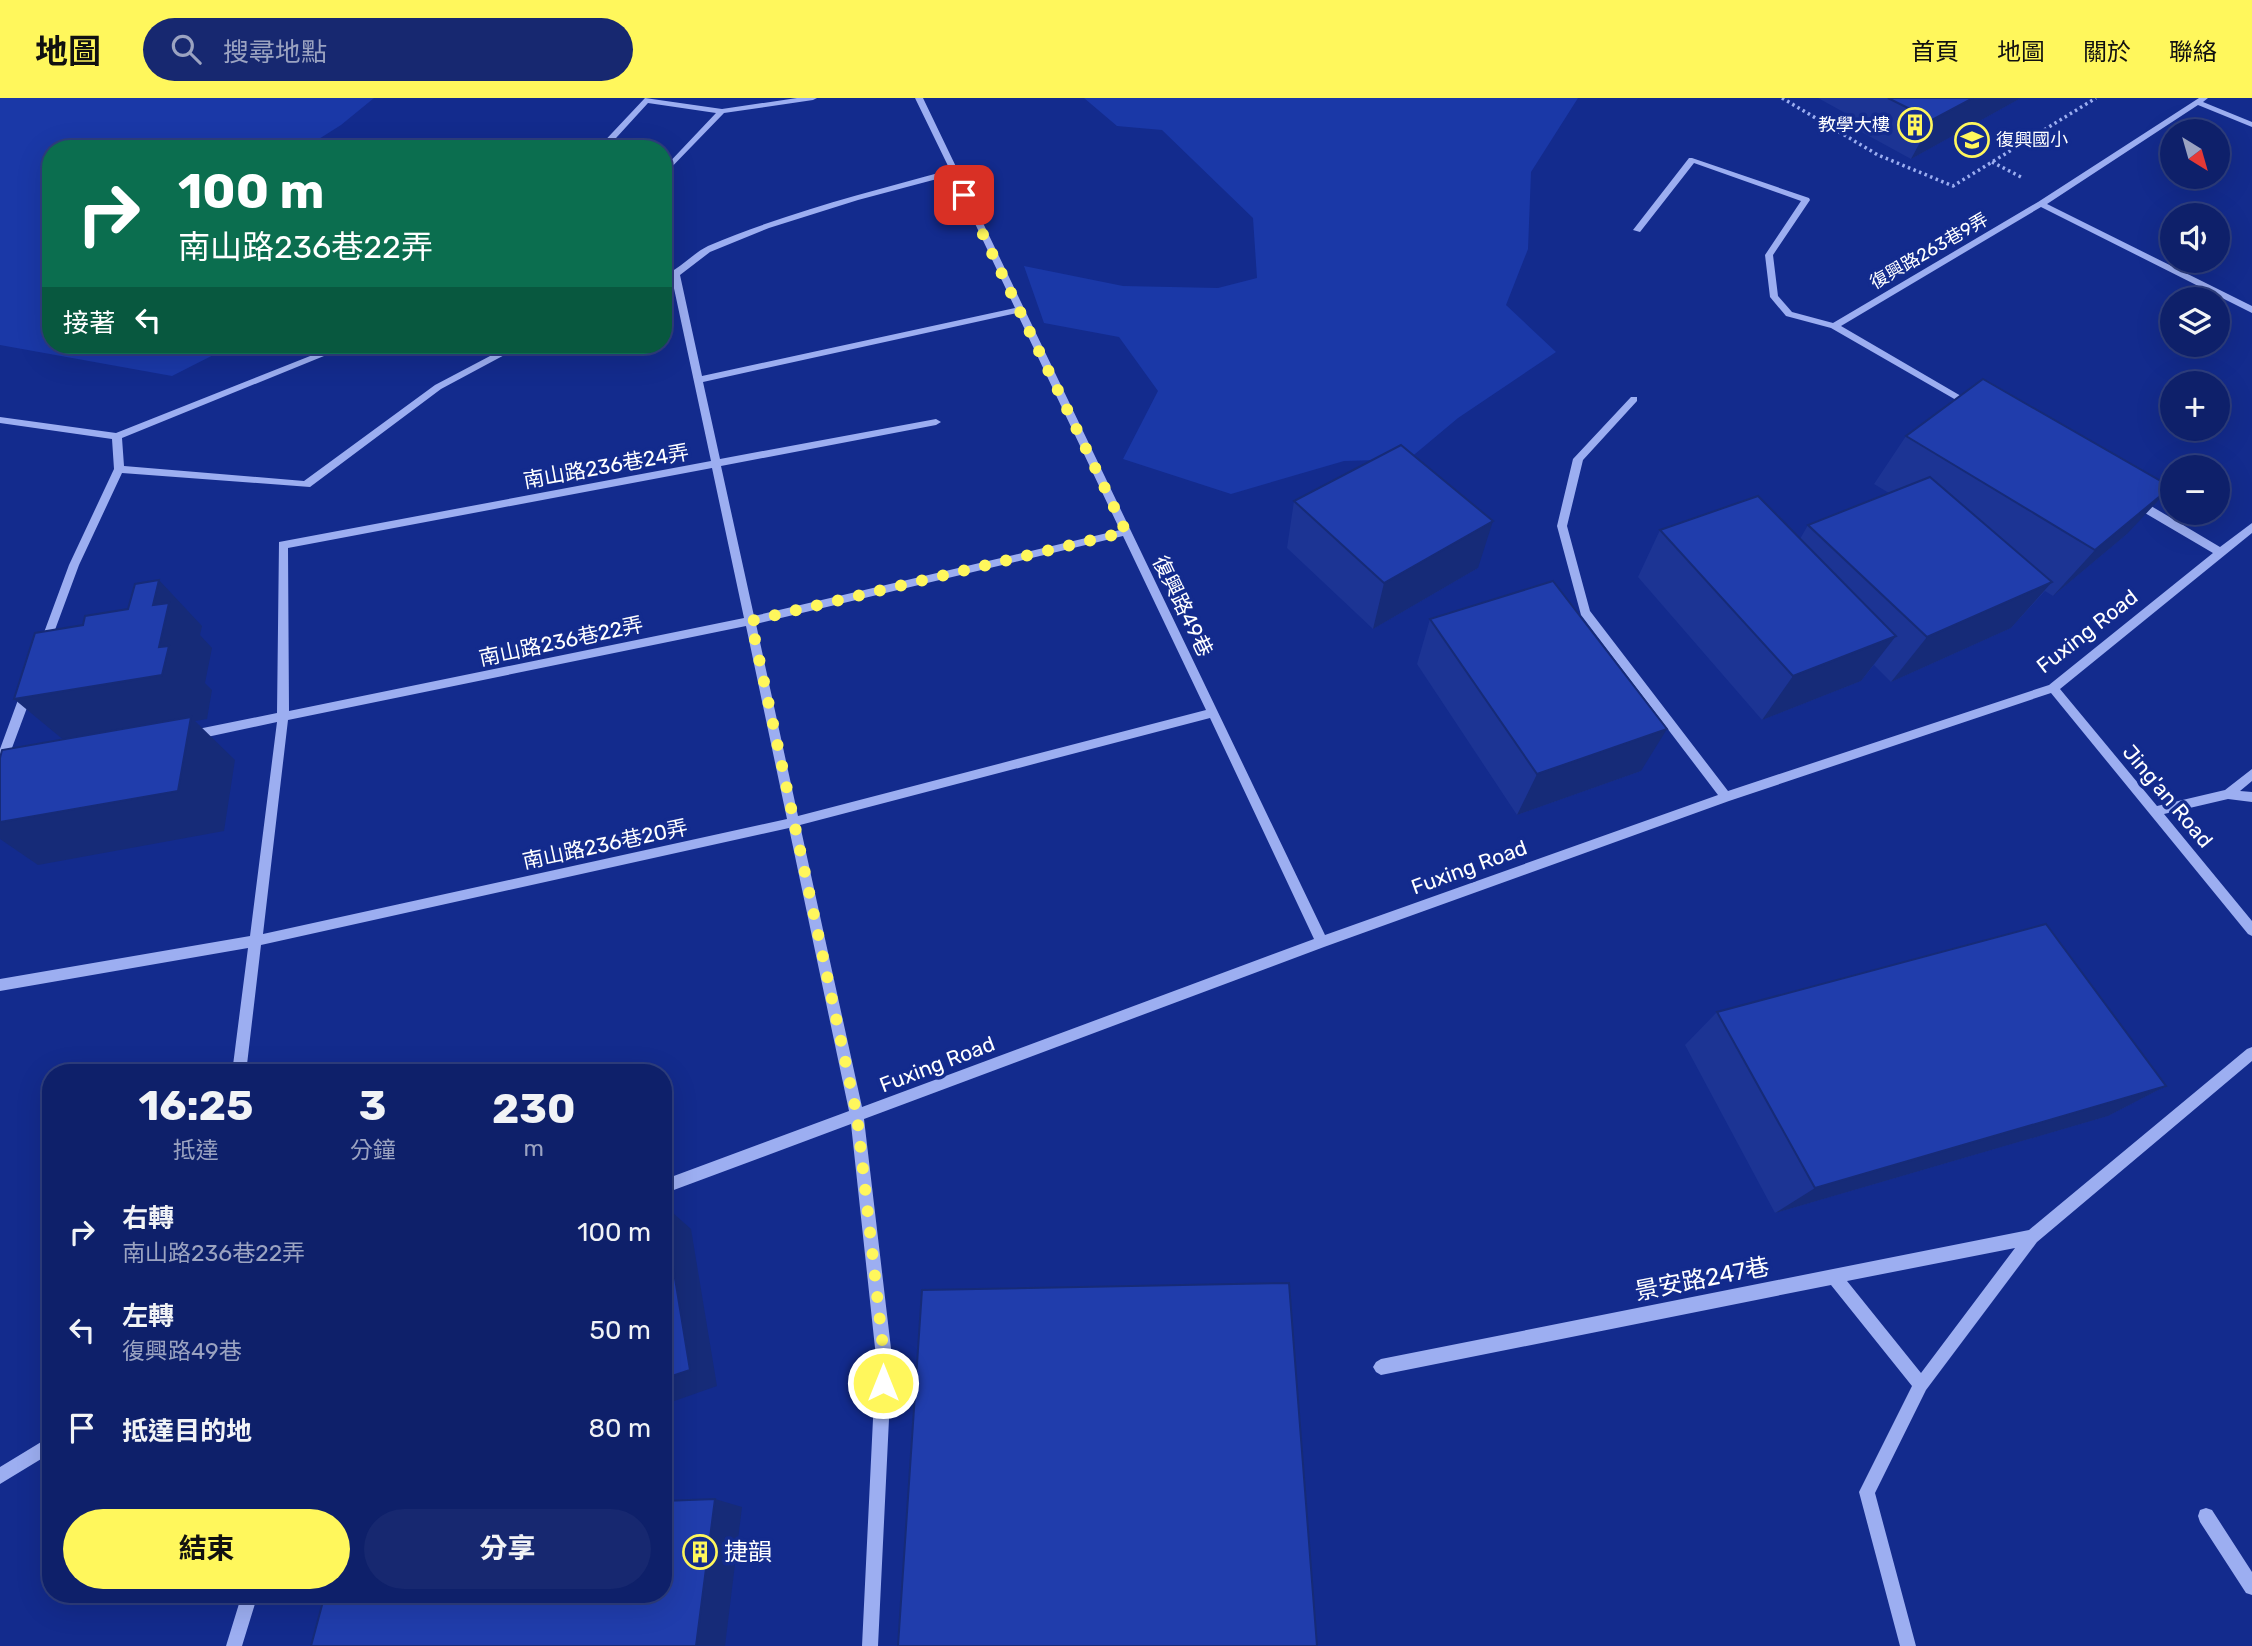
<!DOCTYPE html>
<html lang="zh-TW">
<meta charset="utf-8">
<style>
:root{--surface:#0e206a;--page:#172870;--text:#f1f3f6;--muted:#9ba3c1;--line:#2e3e7e;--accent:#fff75c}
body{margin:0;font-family:Rubik,"Noto Sans TC",sans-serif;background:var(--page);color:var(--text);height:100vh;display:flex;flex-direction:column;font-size:26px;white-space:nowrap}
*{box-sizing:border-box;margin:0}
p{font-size:23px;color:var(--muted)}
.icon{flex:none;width:38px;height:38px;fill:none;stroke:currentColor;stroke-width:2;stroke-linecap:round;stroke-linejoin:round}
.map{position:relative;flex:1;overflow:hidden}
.panel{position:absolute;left:42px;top:966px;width:630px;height:539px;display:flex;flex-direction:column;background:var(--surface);border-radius:28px;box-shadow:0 7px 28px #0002,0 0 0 2px var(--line)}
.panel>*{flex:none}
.banner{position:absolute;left:42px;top:42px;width:630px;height:214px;border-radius:28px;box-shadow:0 7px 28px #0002,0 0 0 2px var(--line);background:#0b6e4f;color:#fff;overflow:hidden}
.needle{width:46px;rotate:143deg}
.buttons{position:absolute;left:2160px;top:21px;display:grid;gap:14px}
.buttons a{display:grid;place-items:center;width:70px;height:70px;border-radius:50%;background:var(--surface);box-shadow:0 7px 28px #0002,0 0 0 2px var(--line);font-size:35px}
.pin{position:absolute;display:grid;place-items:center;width:60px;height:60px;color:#fff;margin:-30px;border-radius:14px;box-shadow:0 4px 10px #0006}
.me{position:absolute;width:77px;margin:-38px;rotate:0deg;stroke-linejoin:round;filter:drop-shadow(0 0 5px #0008)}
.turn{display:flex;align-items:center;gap:24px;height:147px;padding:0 21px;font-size:32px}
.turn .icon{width:91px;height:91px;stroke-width:2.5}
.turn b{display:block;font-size:49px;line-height:60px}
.then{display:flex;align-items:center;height:66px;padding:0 21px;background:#0003;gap:14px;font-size:26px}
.eta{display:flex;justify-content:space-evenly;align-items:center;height:119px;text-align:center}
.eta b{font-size:42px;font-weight:700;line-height:49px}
.action{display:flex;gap:14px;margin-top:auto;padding:14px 21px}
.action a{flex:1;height:80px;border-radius:42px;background:var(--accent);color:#111;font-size:28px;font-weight:700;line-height:80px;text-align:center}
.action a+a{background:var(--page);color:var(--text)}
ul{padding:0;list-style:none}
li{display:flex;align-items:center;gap:21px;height:98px;padding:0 21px}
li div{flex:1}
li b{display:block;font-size:26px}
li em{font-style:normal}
header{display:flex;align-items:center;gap:42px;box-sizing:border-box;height:98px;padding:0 35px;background:var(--accent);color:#111}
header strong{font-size:33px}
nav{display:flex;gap:38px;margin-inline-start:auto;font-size:24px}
.search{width:490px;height:63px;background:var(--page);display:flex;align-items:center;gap:18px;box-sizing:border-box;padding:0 24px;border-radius:38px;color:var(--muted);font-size:26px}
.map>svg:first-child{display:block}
.green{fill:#1a38a7}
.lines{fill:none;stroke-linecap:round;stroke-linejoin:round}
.path{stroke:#9caef1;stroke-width:3.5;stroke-dasharray:2.5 3.5;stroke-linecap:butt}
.minor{fill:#9caef1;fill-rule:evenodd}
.wall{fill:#1c3494}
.shaded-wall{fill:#162b78}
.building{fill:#203dac;stroke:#162b78;stroke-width:2}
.route{stroke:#fff75c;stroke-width:12;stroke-dasharray:0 21.6}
.labels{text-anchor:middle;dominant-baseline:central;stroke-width:7;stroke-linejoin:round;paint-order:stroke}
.far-poi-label{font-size:18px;fill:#fff;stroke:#132b8d;text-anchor:end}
.far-street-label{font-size:18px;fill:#fff;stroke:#132b8d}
.street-label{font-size:21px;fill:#fff;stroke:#132b8d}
.near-street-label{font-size:24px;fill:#fff;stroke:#132b8d}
.near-poi-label{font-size:24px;fill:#fff;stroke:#132b8d;text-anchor:start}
</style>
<header>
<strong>地圖</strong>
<div class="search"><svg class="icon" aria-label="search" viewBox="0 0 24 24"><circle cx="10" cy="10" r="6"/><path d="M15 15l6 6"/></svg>搜尋地點</div>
<nav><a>首頁</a><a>地圖</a><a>關於</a><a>聯絡</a></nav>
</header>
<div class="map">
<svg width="2252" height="1548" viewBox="0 0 2252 1548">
<rect width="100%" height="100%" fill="#132b8d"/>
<path class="green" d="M0 0H374L341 27 303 51H51V247H233L172 278 0 247Z
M1084 0H1578L1531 74 1528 151 1506 207 1556 254 1458 320 1409 361 1344 363 1231 396 1123 361 1158 293 1119 239 1044 225 1024 168 1123 188 1218 190 1257 180 1253 120 1162 32 1117 28Z"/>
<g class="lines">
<path class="path" d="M1782 0 1878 57 1953 88 2096 0
M1992 64 2021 79"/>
<path class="minor" d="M645 0 722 11 797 0H817L813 2 724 15 663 78V71L716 15 648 5 606 51H597Z
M915 0H923L1325 837 1718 697 1581 517 1557 428 1573 361 1631 299H1637V303L1583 362 1567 428 1590 513 1728 693 2049 587 2213 455 2133 408V402H2141L2220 449 2252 425V435L2060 591 2157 708 2225 692 2252 671V683L2240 693 2252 694V704L2228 701 2164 716 2252 823V838L2248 836 2051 595 1729 703 1324 849 864 1021 892 1259 878 1548H862L876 1259 851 1026 663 1096V1082L849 1013 789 730 261 847 246 975H232L248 850 0 893V881L250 838 277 624 193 642 187 637 193 632 277 615 279 444 711 363 672 181 663 184V178C680 171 692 156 708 148 786 115 868 94 950 72ZM952 77 1015 210 702 278 680 177 710 154 769 130 858 102ZM1017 215 1120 432 754 518 721 368 936 327 941 324 936 321 720 361 703 284ZM712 370 744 520 289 613 288 450ZM1123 438 1206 612 798 718 756 526ZM746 528 787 721 263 836 288 622ZM1210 620 1314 841 862 1009 800 727Z
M2199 0H2208L2203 4 2252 24V29L2198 7 2047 106 2252 208V215L2041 109 1841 228 1973 305 1975 307 1970 310 1831 230 1786 218 1770 199 1765 157 1801 103 1694 65 1640 134 1633 132 1689 60H1692L1809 100 1810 102 1773 157 1778 198 1792 214 1833 225 2038 104Z
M338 247H351L122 340 124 368 304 383 435 287 511 247H523L441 291 310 389 122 375 79 467 49 548 44 552 40 551 39 548 69 467 114 371 112 341 0 325V319L116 335Z
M28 587 34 591 6 666 0 671V651L22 591Z
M2252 949V963L2037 1144 1926 1292 1875 1395 1916 1548H1900L1859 1394 1912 1288 1831 1187 1381 1277 1376 1274 1373 1269 1376 1264 1381 1261 2029 1132 2247 951ZM2015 1150 1921 1275 1847 1183Z
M51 1338V1355L0 1386V1369Z
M2206 1410 2212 1412 2252 1474V1497L2246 1495 2200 1424 2198 1418 2200 1412Z
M242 1496H258L242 1548H226Z"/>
</g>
<path class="wall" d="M1818 0H2021L1911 61 1858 32 1856 21Z
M1906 338 2127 436 2053 498 2045 493 2011 530 1891 584 1874 567 1861 583 1762 622 1638 479 1660 432 1800 441 1808 427 1889 395 1874 386Z
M1294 403 1478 470 1373 531 1287 450Z
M1430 521 1641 673 1517 717 1417 566Z
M1717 914 2166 988 2108 1018 1775 1115 1685 947Z"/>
<path class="shaded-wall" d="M1973 0H2021L1911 61 1932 22Z
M2171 389 2127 436 2053 498 2095 452Z
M1493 423 1478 470 1373 531 1384 485Z
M159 482 202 528 200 537 212 550 205 585 212 592 207 621 195 623 235 662 224 733 38 767 0 741V724L66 644 14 601 159 549 153 507Z
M2052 484 2011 530 1891 584 1927 539Z
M1896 538 1861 583 1762 622 1793 578Z
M1667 631 1641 673 1517 717 1537 676Z
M2166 988 2108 1018 1775 1115 1815 1090Z
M664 1107 691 1131 717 1288 663 1307Z
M715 1401 742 1409 725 1548H696Z"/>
<path class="building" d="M1888 0H1973L1932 22Z
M1983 281 2171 389 2095 452 1906 338Z
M1401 347 1493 423 1384 485 1294 403Z
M1930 379 2052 484 1927 539 1808 427Z
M1758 398 1896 538 1793 578 1660 432Z
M159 482 153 507 169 505 159 549 169 548 162 577 14 601 35 535 83 527 85 518 128 511 135 486Z
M1553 483 1667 631 1537 676 1430 521Z
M191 619 178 693 0 724V660L2 652Z
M2046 826 2166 988 1815 1090 1717 914Z
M663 1107 690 1272 663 1281Z
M1289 1185 1317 1548H898L922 1192Z
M715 1401 696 1548H311L325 1496H663V1403Z"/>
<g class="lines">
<path class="route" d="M883 1285 884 1259 857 1018 751 523 1126 434 964 97"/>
</g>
<defs>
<g id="building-ring" transform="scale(1.75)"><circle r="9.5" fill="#132b8d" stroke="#fff75c" stroke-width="1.5"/><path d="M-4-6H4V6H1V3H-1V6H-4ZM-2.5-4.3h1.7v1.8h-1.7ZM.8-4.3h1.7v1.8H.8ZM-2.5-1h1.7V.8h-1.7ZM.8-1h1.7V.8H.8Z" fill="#fff75c"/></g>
<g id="school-ring" transform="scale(1.75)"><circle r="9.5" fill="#132b8d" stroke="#fff75c" stroke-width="1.5"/><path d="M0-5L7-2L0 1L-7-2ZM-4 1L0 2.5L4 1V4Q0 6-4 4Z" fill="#fff75c"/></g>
</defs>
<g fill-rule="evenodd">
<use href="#building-ring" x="1915" y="27"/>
<use href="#school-ring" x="1972" y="42"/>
<use href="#building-ring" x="700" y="1454"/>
</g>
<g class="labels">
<g class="far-poi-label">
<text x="1890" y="27">教學大樓</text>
<text x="1996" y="42" text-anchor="start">復興國小</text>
</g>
<g class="far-street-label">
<text transform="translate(1929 153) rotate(-30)">復興路263巷9弄</text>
</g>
<g class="street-label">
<text transform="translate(606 368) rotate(-10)">南山路236巷24弄</text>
<text transform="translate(1183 508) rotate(64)">復興路49巷</text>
<text transform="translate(2087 533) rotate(-38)">Fuxing Road</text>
<text transform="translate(561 543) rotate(-12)">南山路236巷22弄</text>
<text transform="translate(2168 698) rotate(50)">Jing'an Road</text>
<text transform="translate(605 746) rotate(-12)">南山路236巷20弄</text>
<text transform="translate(1469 769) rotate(-20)">Fuxing Road</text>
<text transform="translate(937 966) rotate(-21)">Fuxing Road</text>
</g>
<g class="near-street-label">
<text transform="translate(1702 1181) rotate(-11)">景安路247巷</text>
</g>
<g class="near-poi-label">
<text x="724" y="1454">捷韻</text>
</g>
</g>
</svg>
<div class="buttons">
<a><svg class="needle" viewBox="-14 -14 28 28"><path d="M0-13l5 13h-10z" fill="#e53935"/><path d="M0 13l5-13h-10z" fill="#9ba3c1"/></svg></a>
<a><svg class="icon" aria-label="sound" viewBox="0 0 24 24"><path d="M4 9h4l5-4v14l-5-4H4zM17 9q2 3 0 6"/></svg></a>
<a><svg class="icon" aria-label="layers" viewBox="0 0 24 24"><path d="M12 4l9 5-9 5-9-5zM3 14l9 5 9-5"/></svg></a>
<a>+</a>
<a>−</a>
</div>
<div class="pin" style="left:964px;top:97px;background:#d93025"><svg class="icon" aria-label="arrive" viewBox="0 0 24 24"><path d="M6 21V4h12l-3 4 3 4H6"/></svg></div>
<svg class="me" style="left:883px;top:1285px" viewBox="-20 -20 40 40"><circle r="17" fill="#fff75c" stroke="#fff" stroke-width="3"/><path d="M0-11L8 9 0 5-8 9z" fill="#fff"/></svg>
<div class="banner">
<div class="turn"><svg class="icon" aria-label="right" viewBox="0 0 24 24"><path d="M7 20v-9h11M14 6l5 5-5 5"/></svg><div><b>100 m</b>南山路236巷22弄</div></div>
<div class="then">接著<svg class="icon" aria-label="left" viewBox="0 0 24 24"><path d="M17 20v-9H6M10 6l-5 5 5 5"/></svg></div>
</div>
<section class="panel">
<div class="eta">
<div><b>16:25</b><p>抵達</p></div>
<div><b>3</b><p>分鐘</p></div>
<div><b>230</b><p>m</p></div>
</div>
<ul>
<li><svg class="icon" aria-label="right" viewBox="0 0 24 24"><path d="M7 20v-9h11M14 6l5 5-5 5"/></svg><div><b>右轉</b><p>南山路236巷22弄</p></div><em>100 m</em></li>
<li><svg class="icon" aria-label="left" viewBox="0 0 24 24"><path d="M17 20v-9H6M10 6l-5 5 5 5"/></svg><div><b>左轉</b><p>復興路49巷</p></div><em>50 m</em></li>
<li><svg class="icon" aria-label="arrive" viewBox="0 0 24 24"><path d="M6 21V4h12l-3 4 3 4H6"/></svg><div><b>抵達目的地</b></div><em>80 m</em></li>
</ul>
<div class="action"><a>結束</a><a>分享</a></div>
</section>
</div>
